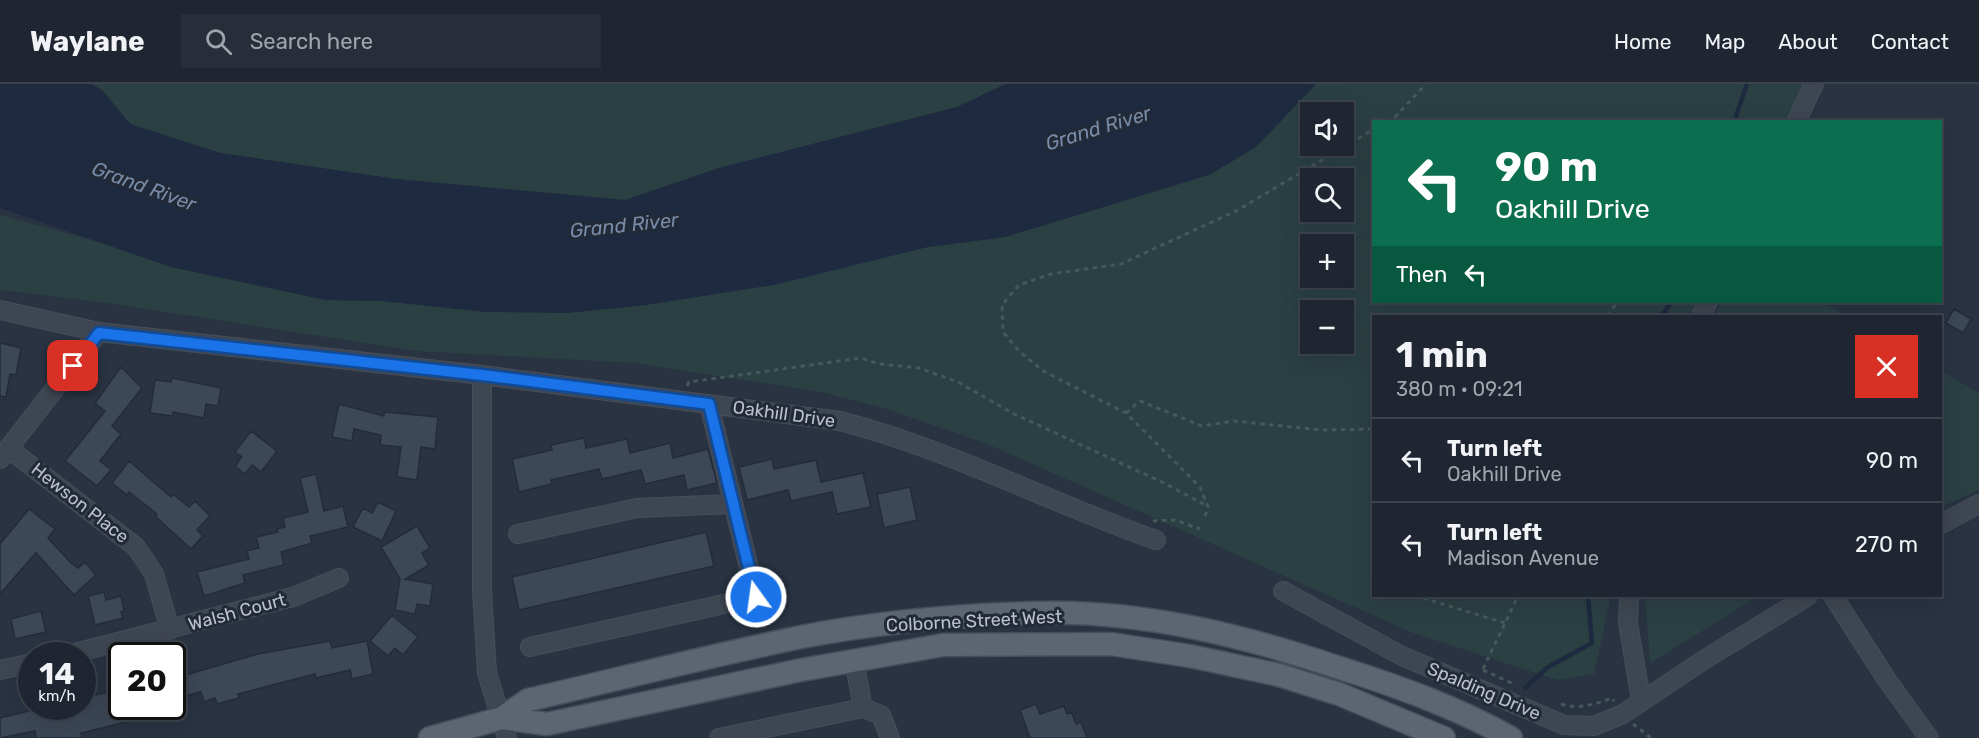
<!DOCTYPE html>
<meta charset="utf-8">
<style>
:root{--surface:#1f2632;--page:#272e3a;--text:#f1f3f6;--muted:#a1a5ac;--line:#3c434d}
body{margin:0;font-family:Rubik,sans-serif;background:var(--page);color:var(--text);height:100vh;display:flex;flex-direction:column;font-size:22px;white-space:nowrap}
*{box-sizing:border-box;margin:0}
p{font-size:20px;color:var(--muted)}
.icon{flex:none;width:33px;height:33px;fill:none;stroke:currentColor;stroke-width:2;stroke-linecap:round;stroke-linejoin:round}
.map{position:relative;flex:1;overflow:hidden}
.panel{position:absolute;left:1372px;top:231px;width:570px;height:282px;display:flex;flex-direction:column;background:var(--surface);border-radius:0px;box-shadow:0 6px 24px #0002,0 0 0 2px var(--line)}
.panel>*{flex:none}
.banner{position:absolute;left:1372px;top:36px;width:570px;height:183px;border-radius:0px;box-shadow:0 6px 24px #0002,0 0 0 2px var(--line);background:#0b6e4f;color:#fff;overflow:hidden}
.fabs{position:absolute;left:1300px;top:18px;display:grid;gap:12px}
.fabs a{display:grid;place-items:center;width:54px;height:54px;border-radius:0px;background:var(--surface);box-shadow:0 6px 24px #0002,0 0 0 2px var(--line);font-size:30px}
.speed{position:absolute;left:18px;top:558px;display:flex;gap:12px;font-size:30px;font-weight:700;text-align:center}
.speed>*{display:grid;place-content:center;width:78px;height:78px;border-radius:50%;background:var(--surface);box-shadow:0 6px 24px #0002,0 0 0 2px var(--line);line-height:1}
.speed small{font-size:15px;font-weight:400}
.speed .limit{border:3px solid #111;border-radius:9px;background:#fff;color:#111}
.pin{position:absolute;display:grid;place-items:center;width:51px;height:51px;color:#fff;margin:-26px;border-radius:12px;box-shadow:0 3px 9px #0006}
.me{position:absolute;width:66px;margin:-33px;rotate:346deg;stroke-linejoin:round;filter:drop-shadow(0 0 4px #0008)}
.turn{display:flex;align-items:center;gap:21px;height:126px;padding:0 24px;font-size:27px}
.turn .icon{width:78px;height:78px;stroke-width:2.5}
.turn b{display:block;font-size:42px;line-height:51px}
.then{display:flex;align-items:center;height:57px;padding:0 24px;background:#0003;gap:12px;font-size:22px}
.round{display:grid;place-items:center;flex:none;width:63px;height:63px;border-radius:0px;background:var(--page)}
.headline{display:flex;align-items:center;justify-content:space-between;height:102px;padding:0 24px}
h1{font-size:36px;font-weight:700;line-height:45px}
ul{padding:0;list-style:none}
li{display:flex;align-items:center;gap:18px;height:84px;padding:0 24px;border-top:2px solid var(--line)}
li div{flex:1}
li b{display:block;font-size:22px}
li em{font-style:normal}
header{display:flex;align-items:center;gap:36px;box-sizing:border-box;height:84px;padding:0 30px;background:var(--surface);border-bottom:2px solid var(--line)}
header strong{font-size:28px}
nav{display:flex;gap:33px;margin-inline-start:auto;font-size:21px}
.search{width:420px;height:54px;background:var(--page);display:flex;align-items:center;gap:15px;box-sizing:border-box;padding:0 21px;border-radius:0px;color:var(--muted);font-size:22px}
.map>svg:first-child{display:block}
.green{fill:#2b4043;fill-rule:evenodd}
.water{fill:#1d2a3f}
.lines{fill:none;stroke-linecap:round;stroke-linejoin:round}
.stream{stroke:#1d2a3f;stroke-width:4.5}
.building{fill:#3c4757;stroke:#242c39;stroke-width:1.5}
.minor-casing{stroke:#474e5b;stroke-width:20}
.major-casing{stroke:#474e5b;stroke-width:25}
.path{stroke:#45585a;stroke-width:3;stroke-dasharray:4.5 4.5;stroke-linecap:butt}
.minor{stroke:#3e4651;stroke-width:18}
.major{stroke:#5c6571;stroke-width:22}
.route-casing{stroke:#114b97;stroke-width:15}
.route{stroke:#1a73e8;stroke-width:10}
.labels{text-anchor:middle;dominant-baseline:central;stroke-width:6;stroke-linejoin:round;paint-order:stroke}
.street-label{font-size:18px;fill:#bbc1cb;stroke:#222a37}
.water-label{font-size:20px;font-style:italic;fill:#778ba7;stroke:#222a37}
</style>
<header>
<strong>Waylane</strong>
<div class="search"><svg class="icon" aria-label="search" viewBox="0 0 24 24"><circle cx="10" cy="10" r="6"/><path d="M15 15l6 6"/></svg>Search here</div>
<nav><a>Home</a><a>Map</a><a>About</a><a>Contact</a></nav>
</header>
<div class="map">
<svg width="1979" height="654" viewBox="0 0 1979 654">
<rect width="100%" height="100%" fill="#293342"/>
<path class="green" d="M91 0H1006L957 23 719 84 625 116 396 95 220 69 130 40 102 6Z
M1316 0H1812L1794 37 1374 38V218H1708L1700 232H1374V512H1611L1594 590 1558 596 1413 549 985 359 880 323 821 308 634 279 416 267 114 220 0 206V131L107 160 171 183 326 216 382 217 928 163 1005 153 1256 63ZM1311 28H1344V62H1311ZM1311 94H1344V128H1311ZM1311 160H1344V194H1311ZM1311 226H1344V260H1311Z
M1722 218H1823L1848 232H1714Z
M1941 287 1979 309V406L1941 423Z
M1645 512H1759L1650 579Z"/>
<path class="water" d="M0 0H91L102 6 130 40 220 69 396 95 625 116 719 84 957 23 1006 0H1316L1256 63 1209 91 1005 153 928 163 774 201 646 221 568 229 485 228 382 217 326 216 171 183 0 124Z"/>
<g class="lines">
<path class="stream" d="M1734 38 1747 0
M1662 232 1671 218
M1525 604 1548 583 1592 559 1588 512"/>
</g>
<path class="building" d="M1954 225 1971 235 1963 249 1946 239Z
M0 259 21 264 16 291 10 290 6 313 0 312Z
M121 283 142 304 112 342 121 350 100 377 111 386 97 402 65 377 105 327 95 319Z
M172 294 221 304 218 322 206 320 204 334 173 328V332L150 329 155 296 171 298Z
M339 320 384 332V328L438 333 435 365 421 363 417 396 397 393 401 363 380 361 381 351 354 345 352 357 332 353Z
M251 347 277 367 261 388 252 381 245 390 235 382 242 373 235 368Z
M584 354 586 364 627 355 630 369 670 359 673 374 708 365 717 399 687 406 684 391 645 400 641 386 602 395 599 385 551 396 552 400 519 408 512 375 552 366 551 361Z
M772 375 774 385 816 376 821 398 863 389 871 423 837 430 832 408 791 417 788 406 747 416 739 383Z
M129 377 171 413 173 410 189 423 195 417 210 432 197 446 203 452 191 465 155 432 157 430 129 408 127 411 112 399Z
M316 390 324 427 343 422 348 443 310 452 312 459 281 468 284 481 243 491 245 499 204 512 197 488 249 475 247 467 259 464 256 453 278 448 277 445 285 443 283 434 308 428 300 394Z
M910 403 917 436 884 444 877 410Z
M378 418 396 427 382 457 353 443 363 424 372 429Z
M29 425 55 445 48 454 70 478 78 484 85 478 96 491 74 511 36 469 0 510V460Z
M417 442 430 464 422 469 429 481 405 495 433 500 430 522 417 520 415 530 395 526 400 495 381 463Z
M706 448 714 482 519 526 512 493Z
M104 508 106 516 121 512 124 527 121 528 123 534 95 541 88 512Z
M41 527 46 548 15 555 11 535Z
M392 531 418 553 403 571 395 564 388 572 370 557Z
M330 557 332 564 367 557 373 590 352 595 350 586 316 594 315 590 238 610 239 614 217 620 215 614 204 618 201 608 172 615V595L258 570Z
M122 605V622H169L170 627 81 649 82 654H36L35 647 0 654V634L49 622H82V614Z
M1036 620 1040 630 1064 622 1067 630 1072 629 1076 640 1081 638 1087 654H1030L1020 626Z"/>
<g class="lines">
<g class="minor-casing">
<path id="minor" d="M1796 38 1814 0
M0 226 99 248 482 291 840 337C949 365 1050 419 1156 456
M1701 232 1708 218
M482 291V506L487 589 507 654
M8 364 136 463 154 490 170 546
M0 375 99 248
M1941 440 1979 420
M518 450 637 424 733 420
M1283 507 1402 572 1564 641 1594 642 1623 630 1702 577 1808 512
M1629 512 1628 539 1641 616
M1833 512 1887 596 1929 654
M530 563 756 513 709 320
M63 572 293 513 339 494
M0 586 32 579
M863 624 881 631 890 654
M719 654 863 624 854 576"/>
</g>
<g class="major-casing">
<path id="major" d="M502 634 547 640 801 586 943 561 1111 560 1190 572 1279 591 1339 610 1444 654
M430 654 502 634 528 616C619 595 709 572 801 553 878 538 960 531 1038 529 1140 526 1242 551 1337 583 1397 602 1456 623 1511 654"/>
</g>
<path class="path" d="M1387 38 1395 33 1426 0
M1608 232 1617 218
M687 302 689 298 861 274 879 280 919 284 958 298 1012 329 1164 399 1207 422
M1126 329 1140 317 1202 342 1234 337 1322 346 1374 345
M1205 432 1208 423 1200 403 1126 329 1043 287 1019 267 1003 248 1002 221 1019 201 1051 190 1121 180 1238 126 1374 45
M1153 437 1175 436 1200 445
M1423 514 1505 539
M1483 585 1518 512
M1483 586 1516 601
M1561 620C1579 626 1595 620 1612 614L1614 617
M1633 640 1651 654"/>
<use href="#minor" class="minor"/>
<use href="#major" class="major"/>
</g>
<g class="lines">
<g class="route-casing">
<path id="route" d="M73 282 99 249 482 291 709 320 756 513"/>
</g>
<use href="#route" class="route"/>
</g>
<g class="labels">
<g class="street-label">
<text transform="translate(784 330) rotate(8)">Oakhill Drive</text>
<text transform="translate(80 419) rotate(38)">Hewson Place</text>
<text transform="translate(237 528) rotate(-15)">Walsh Court</text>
<text transform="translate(974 537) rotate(-3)">Colborne Street West</text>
<text transform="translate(1484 607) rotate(23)">Spalding Drive</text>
</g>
<g class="water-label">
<text transform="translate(1098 44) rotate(-17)">Grand River</text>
<text transform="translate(144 102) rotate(20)">Grand River</text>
<text transform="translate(624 141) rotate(-6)">Grand River</text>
</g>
</g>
</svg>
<div class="fabs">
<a><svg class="icon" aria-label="sound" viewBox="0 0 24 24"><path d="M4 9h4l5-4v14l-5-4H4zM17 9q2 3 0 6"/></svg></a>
<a><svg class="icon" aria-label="search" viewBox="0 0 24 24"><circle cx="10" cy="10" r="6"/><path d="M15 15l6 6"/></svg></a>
<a>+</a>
<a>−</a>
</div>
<div class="speed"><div>14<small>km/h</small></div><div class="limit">20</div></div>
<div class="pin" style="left:73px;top:282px;background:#d93025"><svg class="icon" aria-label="arrive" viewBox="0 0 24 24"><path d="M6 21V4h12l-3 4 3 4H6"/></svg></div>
<svg class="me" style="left:756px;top:513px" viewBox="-20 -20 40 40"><circle r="17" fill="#1a73e8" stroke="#fff" stroke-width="3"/><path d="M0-11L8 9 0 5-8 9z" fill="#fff"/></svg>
<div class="banner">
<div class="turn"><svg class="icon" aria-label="left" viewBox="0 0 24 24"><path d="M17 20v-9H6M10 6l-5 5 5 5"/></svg><div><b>90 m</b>Oakhill Drive</div></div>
<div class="then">Then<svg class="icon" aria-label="left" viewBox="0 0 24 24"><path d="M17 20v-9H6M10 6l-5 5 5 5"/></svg></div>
</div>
<section class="panel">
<div class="headline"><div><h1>1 min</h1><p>380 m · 09:21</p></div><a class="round" style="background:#d93025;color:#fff"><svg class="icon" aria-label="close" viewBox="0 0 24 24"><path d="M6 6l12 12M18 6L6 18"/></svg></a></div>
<ul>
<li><svg class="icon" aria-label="left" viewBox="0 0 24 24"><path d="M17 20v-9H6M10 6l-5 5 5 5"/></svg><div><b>Turn left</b><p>Oakhill Drive</p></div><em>90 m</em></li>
<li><svg class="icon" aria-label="left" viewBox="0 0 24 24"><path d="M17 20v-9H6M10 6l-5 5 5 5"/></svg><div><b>Turn left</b><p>Madison Avenue</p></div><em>270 m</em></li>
</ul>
</section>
</div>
